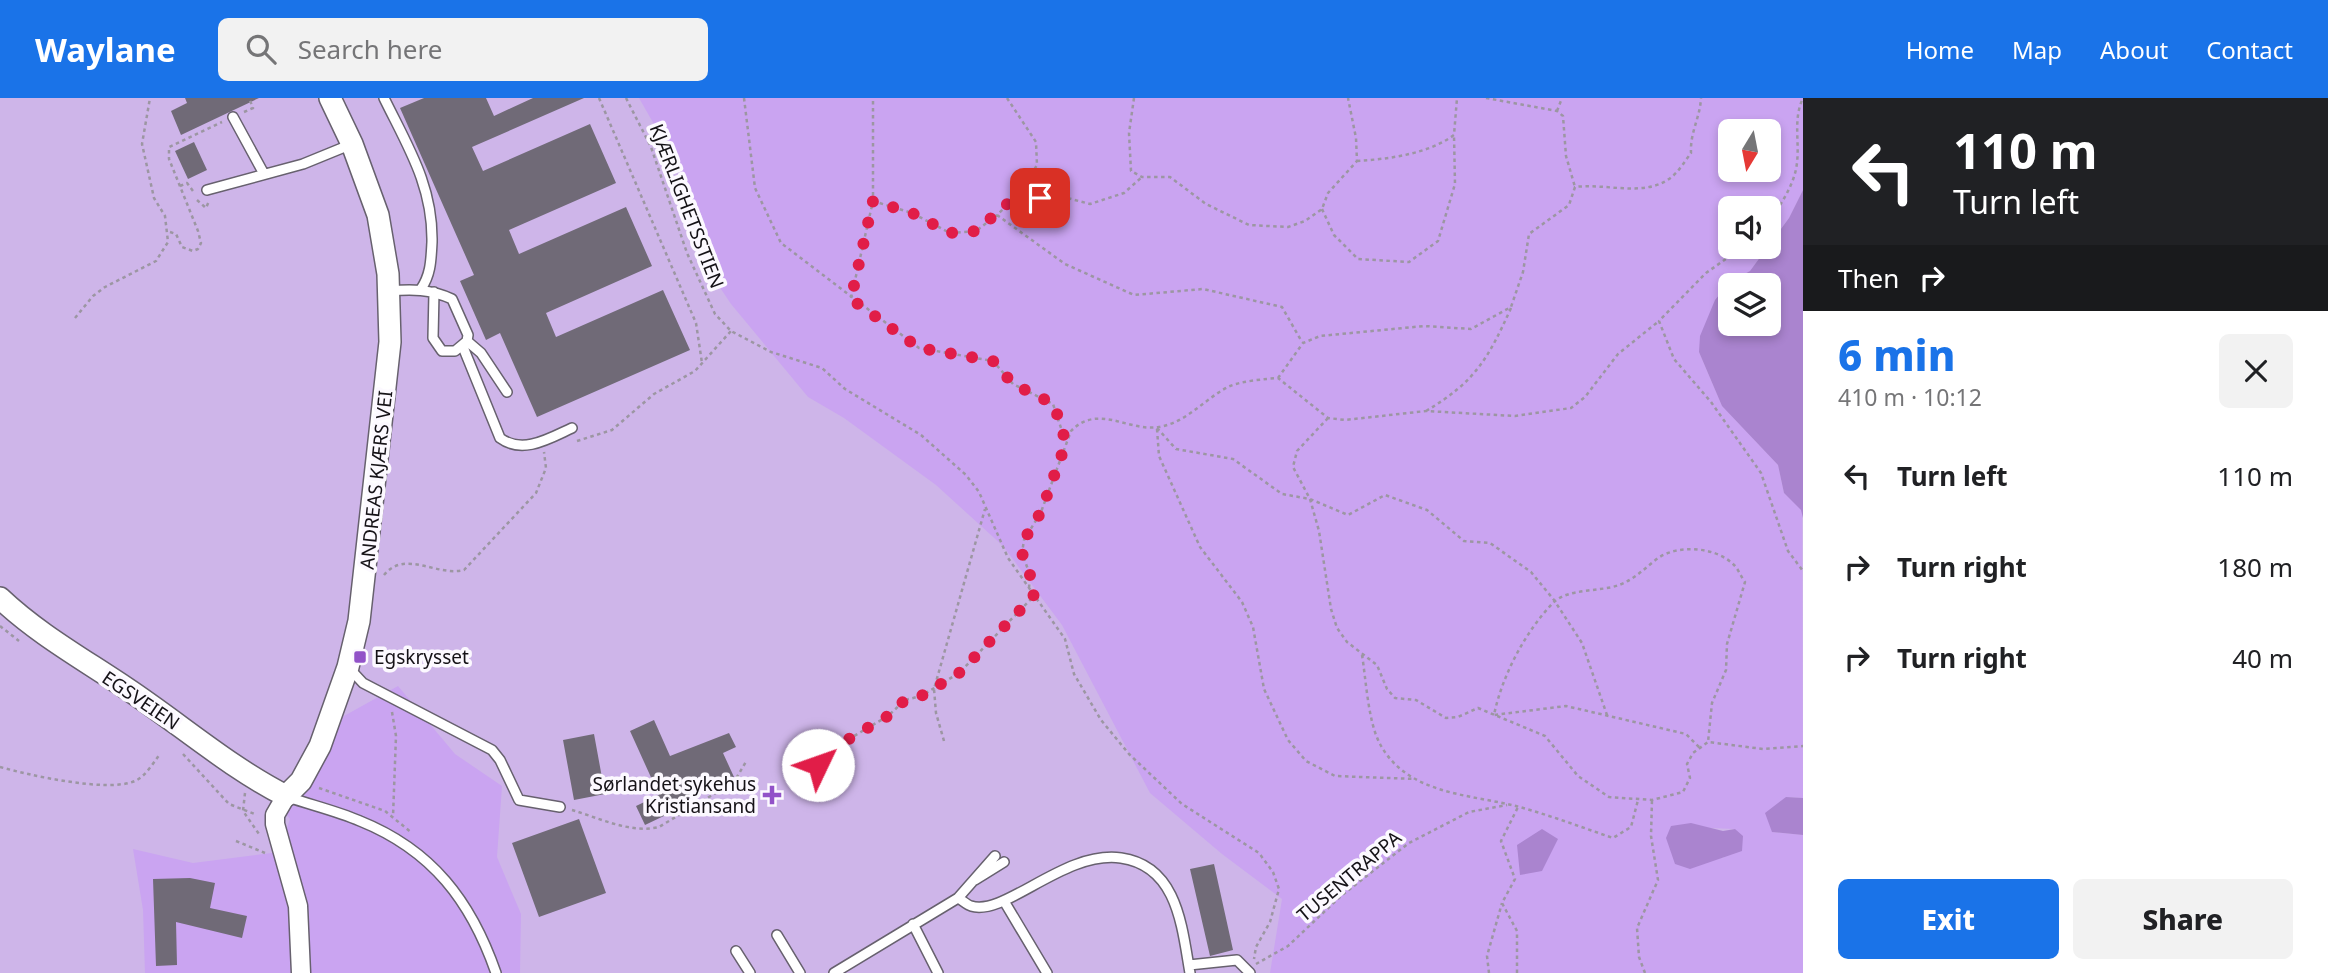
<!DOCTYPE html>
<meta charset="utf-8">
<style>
:root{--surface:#fff;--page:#f2f2f2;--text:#202124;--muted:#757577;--accent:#1a73e8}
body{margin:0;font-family:"Noto Sans",sans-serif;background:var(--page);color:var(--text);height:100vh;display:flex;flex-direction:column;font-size:26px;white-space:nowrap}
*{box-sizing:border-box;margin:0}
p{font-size:23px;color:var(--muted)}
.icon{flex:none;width:38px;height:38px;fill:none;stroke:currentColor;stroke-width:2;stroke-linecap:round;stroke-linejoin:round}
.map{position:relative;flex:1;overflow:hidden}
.details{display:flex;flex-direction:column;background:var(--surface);width:525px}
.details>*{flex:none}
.top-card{background:#202124;color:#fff;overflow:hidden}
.needle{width:46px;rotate:190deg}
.tools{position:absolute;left:1718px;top:21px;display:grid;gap:14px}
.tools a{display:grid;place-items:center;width:63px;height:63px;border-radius:10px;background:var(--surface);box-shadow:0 4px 10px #0003;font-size:35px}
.pin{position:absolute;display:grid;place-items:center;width:60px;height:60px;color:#fff;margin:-30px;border-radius:14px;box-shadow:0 4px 10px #0006}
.me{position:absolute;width:77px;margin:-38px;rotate:48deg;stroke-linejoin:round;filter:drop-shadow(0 0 5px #0008)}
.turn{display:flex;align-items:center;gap:24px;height:147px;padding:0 35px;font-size:32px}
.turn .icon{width:91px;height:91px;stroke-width:2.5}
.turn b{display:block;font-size:49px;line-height:60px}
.then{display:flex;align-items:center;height:66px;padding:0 35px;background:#0003;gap:14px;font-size:26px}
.round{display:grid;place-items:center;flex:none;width:74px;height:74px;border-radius:10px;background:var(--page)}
.overview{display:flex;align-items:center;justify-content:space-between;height:119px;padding:0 35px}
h1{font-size:42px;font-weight:800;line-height:52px;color:var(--accent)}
.button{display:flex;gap:14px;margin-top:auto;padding:14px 35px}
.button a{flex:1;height:80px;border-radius:10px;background:var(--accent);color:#fff;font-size:28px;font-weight:800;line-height:80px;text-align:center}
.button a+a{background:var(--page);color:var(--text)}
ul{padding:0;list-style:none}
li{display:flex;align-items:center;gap:21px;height:91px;padding:0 35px}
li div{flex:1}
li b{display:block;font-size:26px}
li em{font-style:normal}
header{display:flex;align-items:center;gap:42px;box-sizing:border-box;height:98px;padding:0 35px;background:var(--accent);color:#fff}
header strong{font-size:33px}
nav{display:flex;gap:38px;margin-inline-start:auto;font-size:24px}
.search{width:490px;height:63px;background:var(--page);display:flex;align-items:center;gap:18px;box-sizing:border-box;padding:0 24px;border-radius:10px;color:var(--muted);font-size:26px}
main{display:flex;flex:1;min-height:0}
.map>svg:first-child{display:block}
.green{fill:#ceb5e9;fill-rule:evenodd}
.forest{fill:#caa4f1;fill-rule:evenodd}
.water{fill:#aa84cf;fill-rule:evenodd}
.building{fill:#706a77}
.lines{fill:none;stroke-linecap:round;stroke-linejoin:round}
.service-casing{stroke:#67616e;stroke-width:12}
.minor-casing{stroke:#67616e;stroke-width:21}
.tertiary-casing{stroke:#67616e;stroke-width:24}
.path{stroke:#9c96a2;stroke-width:2.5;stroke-dasharray:3.5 3.5;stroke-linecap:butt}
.service{stroke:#fff;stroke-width:9}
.minor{stroke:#fff;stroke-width:18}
.tertiary{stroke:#fff;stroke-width:21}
.route{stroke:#e11d48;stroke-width:12;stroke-dasharray:0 21.6}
.poi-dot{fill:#9252c8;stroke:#fcf9ff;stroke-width:2.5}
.labels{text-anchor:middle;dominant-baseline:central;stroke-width:7;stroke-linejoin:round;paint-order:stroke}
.street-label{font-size:19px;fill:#151217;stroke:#fcf9ff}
.poi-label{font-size:19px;fill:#151217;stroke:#fcf9ff;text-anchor:start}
</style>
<header>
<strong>Waylane</strong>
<div class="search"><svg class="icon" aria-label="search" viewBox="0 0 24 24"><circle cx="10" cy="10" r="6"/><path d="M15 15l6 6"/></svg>Search here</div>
<nav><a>Home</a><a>Map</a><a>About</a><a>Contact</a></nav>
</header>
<main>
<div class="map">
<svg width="1803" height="875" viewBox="0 0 1803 875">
<rect width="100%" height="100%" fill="#f1e9f9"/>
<path class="green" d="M0 0H1803V875H0ZM1731 33H1769V72H1731ZM1731 110H1769V149H1731ZM1731 187H1769V226H1731Z"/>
<path class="forest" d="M639 0H1803V92L1789 120 1769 147V110H1731V149H1768L1750 173 1730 184 1699 254 1722 308 1778 367 1784 395 1802 412 1803 700 1786 699 1772 734 1803 737V875H1270L1282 801 1222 756 1150 695 1062 527 1003 448 936 387 844 320 808 299 731 206 703 164 679 70ZM1731 33H1769V72H1731ZM1709 730 1735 731 1723 761Z
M398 588 455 656 502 688 497 759 521 816 520 875H145L143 812 133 751 193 765 279 754 290 721 263 687 283 690 344 618Z"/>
<path class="water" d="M1803 92V420L1801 412 1784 395 1778 367 1722 308 1699 254 1700 238 1715 202 1730 184 1750 173 1789 120ZM1769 187V226H1731V187Z
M1786 699 1803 700V737L1772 734 1765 715Z
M1691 725 1723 733 1735 731 1743 738 1742 753 1690 771 1675 766 1666 740 1671 728Z
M1542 731 1558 741 1542 773 1520 777 1517 747Z"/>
<path class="building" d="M185 0H259L181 37 171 13 187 5Z
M424 0H486L494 18 533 0H584L472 49 483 73 590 26 616 85 509 132 519 156 626 109 652 168 546 215 556 239 663 192 690 252 537 319 500 235 486 242 460 183 474 177 400 10Z
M194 44 207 72 188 81 175 53Z
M654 622 670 658 729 635 736 649 723 655 734 679 689 700 691 705 645 727 636 708 659 697 630 633Z
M594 636 605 696 574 702 563 642Z
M579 721 606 795 539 819 512 745Z
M1214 766 1233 852 1210 858 1190 771Z
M190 780 215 785 210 810 247 818 242 840 176 824 177 867 156 868 153 781Z"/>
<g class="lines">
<g class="service-casing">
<path id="service" d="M384 0C408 49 433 88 432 144 431 162 431 176 421 191
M233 19 264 76
M207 92 303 66 352 46
M389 193C412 191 430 191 452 201L468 237 467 243 455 253H442L433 240 434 194
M467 243 481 255 507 294
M463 249 500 340C523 357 550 340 572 330
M349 570 363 585 492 652 500 662 519 702 560 709
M288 699C311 707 337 713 360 723 432 752 471 803 496 875
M975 782 1004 764
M958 800 995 758
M1004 803 1047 875
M913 826 938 875
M777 837 800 875
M736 853 750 875
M1189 867 1237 862 1250 875
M834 875 958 800C962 802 967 807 971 808 1005 819 1064 752 1121 760 1178 768 1182 830 1190 875"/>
</g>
<g class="minor-casing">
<path id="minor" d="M286 698 275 717V726L298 808 301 875"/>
</g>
<g class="tertiary-casing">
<path id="tertiary" d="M0 500C38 536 83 561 126 590 180 626 229 669 286 698L301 683 320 648 348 569 359 523 390 244 388 176 378 117 352 46 330 0"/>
</g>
<path class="path" d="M599 0 696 225 702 265
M626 0 651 49 687 155 715 216 731 233 771 254 822 270 845 291 921 337 966 377 979 394 1008 460 1065 541 1074 576 1101 622 1129 656 1182 706 1259 755 1273 774 1279 791 1270 824 1256 849 1254 861
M744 0 755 90 781 145 919 250 993 263 1013 286 1053 306 1065 342
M1134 0 1129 35 1131 73 1142 79H1170L1206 106 1249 127 1288 129 1305 123 1322 111 1328 95 1357 63 1356 40 1348 0
M1486 0 1557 13 1563 18 1566 58 1575 89
M1557 13 1562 0
M244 14 253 10 249 0
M1357 63C1389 61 1428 56 1454 37L1457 0
M180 88 187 85 193 93
M1020 95 1039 100 1060 98 1090 106 1124 95 1142 79
M197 102 206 110 209 103
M873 103 912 115 950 135 976 133 997 117 1020 95 1037 67 1036 44 1007 0
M1322 111 1334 137 1358 161 1409 164 1438 143 1455 86 1454 37
M997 117 1065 166 1134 197 1203 191 1282 209 1302 244
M1769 125C1779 108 1792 91 1796 71 1801 47 1792 23 1803 0
M170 134 176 136 182 149 193 153 198 151 201 145 198 133 169 61V49L222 24
M1743 149 1706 175 1659 223 1674 261 1711 304 1761 375 1788 453 1803 473
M851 200 873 103V0
M75 220 93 198 105 189 156 163 168 144 165 118 154 100 142 46 150 0
M1278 280 1303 245 1320 238 1424 228 1471 231 1511 209 1523 174 1529 136 1569 107 1575 89C1605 85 1643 99 1669 81 1678 75 1685 63 1691 55 1690 34 1700 20 1701 0
M1426 313C1475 284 1488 261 1511 210
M1328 320 1297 353 1293 369 1310 401 1319 433 1331 511 1337 530 1347 544 1377 567 1387 591 1395 600 1416 602 1446 620 1458 619 1478 610 1545 638 1578 678 1609 699 1652 702 1683 694 1690 680 1687 666 1693 655 1708 644 1763 651 1803 648
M1157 330 1176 351 1233 361 1282 396 1310 401 1348 417 1385 397 1427 412 1464 443 1490 445 1531 474 1554 502 1582 545 1607 617
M1157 331 1159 358 1200 449 1242 504 1253 529 1264 591 1288 642 1306 663 1335 678 1415 681
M577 343 612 332 654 296 695 273 731 233
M384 477C405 451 437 479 464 472L536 395 546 370 544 354
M1029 490 1030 477 1022 455 1024 442 1041 414 1071 333C1098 305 1128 334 1159 329 1188 324 1205 300 1230 288 1242 283 1265 281 1278 280L1328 320 1345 322 1426 313 1515 318 1571 310 1585 299 1618 256 1659 223
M0 528 19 543
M1362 557C1366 581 1368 624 1380 646 1407 696 1467 696 1516 708 1549 717 1581 729 1613 740L1631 729 1638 702
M392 614 396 638 393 719
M944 643 936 615 934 591 985 411
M1699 649 1686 636 1566 608 1494 617C1502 578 1525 534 1553 505 1567 490 1601 494 1619 487 1635 481 1645 470 1658 460 1679 446 1715 449 1733 466 1738 470 1741 479 1745 484L1727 546 1726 572 1712 605 1708 644
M183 656 229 706 257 717
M818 667 820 658 888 618 905 602 921 598 959 575 1034 498
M0 669C29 677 107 695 135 683 146 678 153 665 160 656
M319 690 385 713 412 735
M245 695 243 713 259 736
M572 712C599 720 631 736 659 729L734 684 747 662
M236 743 265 755
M1256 866 1288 848 1341 798 1409 745 1469 714 1507 707
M1489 875 1487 858 1502 805
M1517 875V833L1502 805 1515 781 1501 743 1518 709
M1645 875 1639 859 1637 830 1658 782 1651 738 1652 702"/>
<use href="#service" class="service"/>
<use href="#minor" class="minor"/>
<use href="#tertiary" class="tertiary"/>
</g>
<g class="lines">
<path class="route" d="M818 667 820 658 888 618 905 602 921 598 959 575 1034 498 1029 490 1030 477 1022 455 1024 442 1041 414 1066 345 1054 306 1013 286 993 263 919 250 851 201 873 103 912 115 950 135 976 133 1020 95 1040 100"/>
</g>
<g class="poi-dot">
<rect x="353" y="552" width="14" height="14" rx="3.5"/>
<path d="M768.5 686.5h7v7h7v7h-7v7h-7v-7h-7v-7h7z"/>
</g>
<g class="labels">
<g class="street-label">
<text transform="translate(687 108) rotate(69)">KJÆRLIGHETSSTIEN</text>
<text transform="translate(376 382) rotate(-84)">ANDREAS KJÆRS VEI</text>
<text transform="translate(141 602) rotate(34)">EGSVEIEN</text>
<text transform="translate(1349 778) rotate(-40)">TUSENTRAPPA</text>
</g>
<g class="poi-label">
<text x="374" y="559">Egskrysset</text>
<text x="756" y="686" text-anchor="end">Sørlandet sykehus<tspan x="756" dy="22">Kristiansand</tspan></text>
</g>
</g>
</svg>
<div class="tools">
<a><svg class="needle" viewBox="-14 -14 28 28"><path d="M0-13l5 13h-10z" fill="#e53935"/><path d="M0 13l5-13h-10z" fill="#757577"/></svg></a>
<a><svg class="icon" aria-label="sound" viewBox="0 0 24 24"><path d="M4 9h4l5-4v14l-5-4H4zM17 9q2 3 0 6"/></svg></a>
<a><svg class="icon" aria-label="layers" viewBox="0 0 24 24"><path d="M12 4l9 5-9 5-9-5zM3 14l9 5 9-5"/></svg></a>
</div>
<div class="pin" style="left:1040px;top:100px;background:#d93025"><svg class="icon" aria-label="arrive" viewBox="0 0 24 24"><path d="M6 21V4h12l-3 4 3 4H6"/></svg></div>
<svg class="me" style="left:818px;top:667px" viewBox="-20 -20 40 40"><circle r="19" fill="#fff"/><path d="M0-13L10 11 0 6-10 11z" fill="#e11d48"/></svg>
</div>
<section class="details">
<div class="top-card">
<div class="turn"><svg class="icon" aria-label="left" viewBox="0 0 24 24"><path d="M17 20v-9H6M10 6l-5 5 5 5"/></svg><div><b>110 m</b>Turn left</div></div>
<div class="then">Then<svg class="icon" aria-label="right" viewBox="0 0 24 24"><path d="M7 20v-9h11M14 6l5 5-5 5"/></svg></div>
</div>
<div class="overview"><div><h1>6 min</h1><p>410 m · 10:12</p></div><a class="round"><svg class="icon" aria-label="close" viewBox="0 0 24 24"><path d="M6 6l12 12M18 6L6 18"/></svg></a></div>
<ul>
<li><svg class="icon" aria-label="left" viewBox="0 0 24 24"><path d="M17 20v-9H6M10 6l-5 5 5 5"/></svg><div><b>Turn left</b></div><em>110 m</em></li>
<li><svg class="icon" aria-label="right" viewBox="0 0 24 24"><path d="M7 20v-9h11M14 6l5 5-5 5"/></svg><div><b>Turn right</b></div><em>180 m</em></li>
<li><svg class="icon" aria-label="right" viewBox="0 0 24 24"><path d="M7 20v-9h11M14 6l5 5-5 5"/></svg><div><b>Turn right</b></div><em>40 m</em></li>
</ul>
<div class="button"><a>Exit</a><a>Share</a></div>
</section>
</main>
